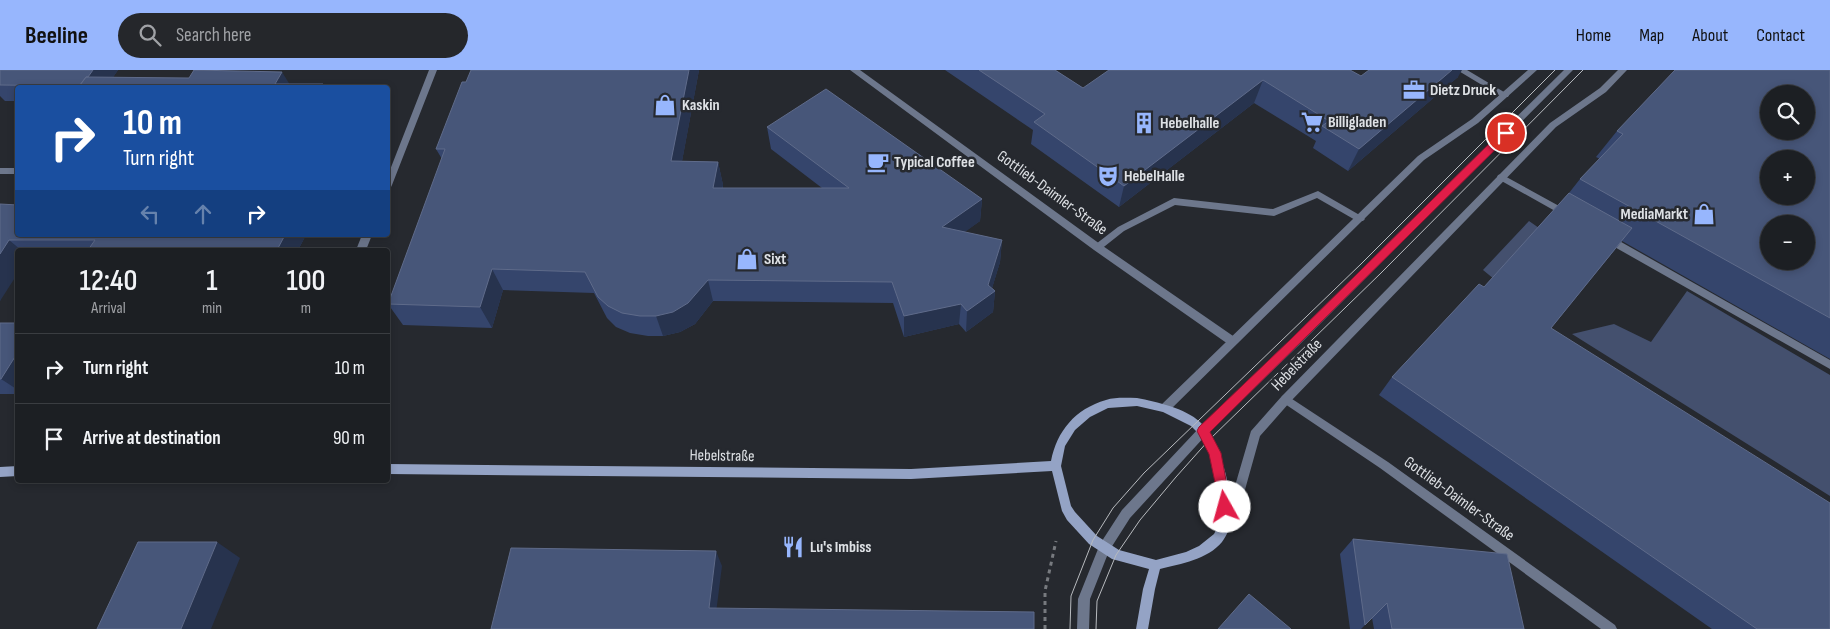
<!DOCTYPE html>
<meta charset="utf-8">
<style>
:root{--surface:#1c1f23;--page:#25272b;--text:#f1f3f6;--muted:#a0a2a6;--line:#3a3d41;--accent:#97b6fd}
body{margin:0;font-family:"Sofia Sans Condensed",sans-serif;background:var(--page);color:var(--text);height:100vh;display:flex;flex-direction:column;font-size:19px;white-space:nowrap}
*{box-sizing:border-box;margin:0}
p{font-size:16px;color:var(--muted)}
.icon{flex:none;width:28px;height:28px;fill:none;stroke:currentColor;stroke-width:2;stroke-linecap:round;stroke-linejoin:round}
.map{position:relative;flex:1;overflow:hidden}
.sheet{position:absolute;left:15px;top:178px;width:375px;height:235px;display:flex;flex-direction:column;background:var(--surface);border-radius:5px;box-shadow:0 2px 8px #0003,0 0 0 1px var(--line)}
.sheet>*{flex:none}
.banner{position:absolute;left:15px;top:15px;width:375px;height:152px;border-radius:5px;box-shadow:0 2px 8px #0003,0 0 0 1px var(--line);background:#1a4fa0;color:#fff;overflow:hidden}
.buttons{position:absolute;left:1760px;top:15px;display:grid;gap:10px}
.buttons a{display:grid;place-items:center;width:55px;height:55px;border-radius:50%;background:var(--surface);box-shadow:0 2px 8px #0003,0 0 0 1px var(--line);font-size:25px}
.pin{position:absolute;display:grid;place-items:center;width:42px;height:42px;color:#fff;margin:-21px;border:2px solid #fff;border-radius:50%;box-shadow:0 1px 5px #0007}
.me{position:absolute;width:55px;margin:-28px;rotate:353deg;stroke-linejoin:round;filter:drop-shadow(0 0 4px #0008)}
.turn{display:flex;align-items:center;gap:18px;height:105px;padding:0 25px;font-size:22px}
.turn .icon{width:65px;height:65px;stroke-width:2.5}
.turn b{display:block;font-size:35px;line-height:42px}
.lanes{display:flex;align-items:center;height:48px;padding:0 25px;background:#0003;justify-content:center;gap:25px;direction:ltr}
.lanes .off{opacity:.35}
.eta{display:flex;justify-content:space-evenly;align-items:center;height:85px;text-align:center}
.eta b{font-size:30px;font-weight:600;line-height:35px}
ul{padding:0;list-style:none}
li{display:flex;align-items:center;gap:15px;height:70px;padding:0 25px;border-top:1px solid var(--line)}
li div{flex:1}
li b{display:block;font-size:19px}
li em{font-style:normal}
header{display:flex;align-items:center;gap:30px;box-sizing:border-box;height:70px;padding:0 25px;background:var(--accent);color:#111}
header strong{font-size:24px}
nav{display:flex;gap:28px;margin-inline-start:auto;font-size:18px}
.search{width:350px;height:45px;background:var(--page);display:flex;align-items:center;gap:12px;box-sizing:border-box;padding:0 18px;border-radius:28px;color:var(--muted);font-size:19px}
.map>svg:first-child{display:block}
.green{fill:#44506e}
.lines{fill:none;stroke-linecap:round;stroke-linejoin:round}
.path{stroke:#777a7f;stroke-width:3;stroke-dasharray:4 4;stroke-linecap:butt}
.service{fill:#6d778c;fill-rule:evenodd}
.minor{fill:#6d778c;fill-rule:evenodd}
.tertiary{fill:#6d778c;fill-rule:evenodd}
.secondary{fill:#94a3c5;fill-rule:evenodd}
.tram{stroke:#b8bbbf;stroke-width:1}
.wall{fill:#35456c}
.shaded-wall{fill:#27334e}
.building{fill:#475679;stroke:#5f6b8a;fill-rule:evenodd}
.route{fill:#e11d48;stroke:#92132f}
.labels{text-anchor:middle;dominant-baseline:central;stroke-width:5;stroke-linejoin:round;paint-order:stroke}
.poi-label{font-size:16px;font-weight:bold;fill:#dee1e5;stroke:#26292f;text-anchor:start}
.street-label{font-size:16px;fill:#dee1e5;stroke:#26292f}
</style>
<header>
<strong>Beeline</strong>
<div class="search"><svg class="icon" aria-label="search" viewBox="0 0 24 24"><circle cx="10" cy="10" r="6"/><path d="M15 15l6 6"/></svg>Search here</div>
<nav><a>Home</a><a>Map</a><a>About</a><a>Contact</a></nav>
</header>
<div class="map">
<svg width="1830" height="559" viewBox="0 0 1830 559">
<rect width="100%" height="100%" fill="#26292f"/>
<path class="green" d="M1529 151 1539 158 1494 209 1483 200Z
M1687 221 1830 305V426L1572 264 1614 254 1651 272Z"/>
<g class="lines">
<path class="path" d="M1045 559V521L1056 471"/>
<path class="service" d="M1457 0H1467L1509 25 1508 27H1502Z
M1564 0H1573L1299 275 1207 364 1130 448 1109 481 1090 529 1089 559H1077L1078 529 1100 474 1122 440 1199 358 1291 269Z
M1501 104 1570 142 1572 144 1570 146H1564L1498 109 1497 107 1498 105Z
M1318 121 1363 147 1365 149 1363 151H1357L1317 128 1274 146 1175 135 1124 161 1100 180 1097 181 1092 177 1118 157 1174 128 1273 139Z
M1607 164 1830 290V299L1604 171 1602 168 1604 165Z"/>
<path class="minor" d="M429 0H437L392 115 391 117 388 118V105Z
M850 0H860L1100 174 1236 268 1237 271 1236 274H1228L1094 180Z
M0 98H18V104H0Z
M362 165H372L366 180H356Z
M1286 325 1388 392 1615 555 1617 559H1601L1380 398 1282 332 1281 329 1282 326Z"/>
<path class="tertiary" d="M1528 0H1537L1478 53 1424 90 1169 341 1165 342 1161 341 1160 338 1161 335 1418 86 1472 49Z
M1618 0H1627L1606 22 1556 57 1290 332 1260 366 1241 434 1230 456 1226 457 1222 456 1220 452 1230 433 1251 361 1282 326 1550 53 1600 18Z"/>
<path class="secondary" d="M1137 328C1157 332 1185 338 1200 352 1220 369 1234 425 1231 451 1231 456 1226 467 1222 472 1208 489 1181 494 1160 499L1155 519 1148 559H1136L1143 519 1149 499 1112 489 1089 474 1067 450 1062 441 1052 401 911 409 388 404V394L911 399 1051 391C1057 361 1075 339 1106 330 1115 327 1127 328 1137 328ZM1137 336 1163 342 1191 356 1199 364 1210 384 1219 423 1220 452 1214 464 1199 476 1186 482 1156 490 1119 480 1097 466 1075 442 1071 436 1061 396 1065 376 1075 360 1090 347 1108 338Z
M18 396V406L0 407V397Z"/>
<path class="tram" d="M1070 559 1071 526 1093 470 1113 438 1144 403 1361 194 1555 0
M1096 559 1097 531 1116 485 1140 450 1176 407 1209 370 1381 203 1583 0"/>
</g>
<path class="wall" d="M0 0H118L113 7 290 14 325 18H18V31H5L0 26Z
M699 0 682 91 718 92 723 115V118H822L771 79 767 57 982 129 980 151 964 162 1002 170 1000 192 992 218 995 221 993 242 966 262 959 254 904 267 893 233 713 231 695 254 680 262 663 266H648L630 263 616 257 607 248 594 223 503 220 492 258 403 255 388 234 442 89 436 79Z
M945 0H1055L1083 18 1361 6 1458 7 1348 101 1313 78 1316 71 1254 33 1119 137 1031 74 1033 60Z
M1830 0V289L1622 171 1551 258 1830 559H1712L1379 325 1392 307 1484 217 1569 123 1580 109 1600 89 1596 87 1617 61Z
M0 134 18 165H306L298 180H18L0 231Z
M0 253H18V324H0Z
M1353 469 1524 559H1374L1372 548 1361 559H1350L1340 484Z"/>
<path class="shaded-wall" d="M93 0H118L106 18 82 16Z
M689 0H699L678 113 671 91Z
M1452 0H1462L1458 7 1348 101 1359 79Z
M282 2 292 18 275 14Z
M1263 10 1254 33 1119 137 1124 116Z
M718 92 723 115 719 140 713 118Z
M982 129 980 151 942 179V157Z
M285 165H306L298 180H277Z
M9 170 21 180H18V203L0 231V184Z
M1002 170 1000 192 990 225 995 221 993 242 966 262 967 241Z
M492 199 503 220 492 258 480 237Z
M708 210 713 231 695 254 680 262 663 266 656 246Z
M961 234 959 254 904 267V246Z
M18 282V320L1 309Z
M217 472 240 488 211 559H181Z
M716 481 722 496 715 551 709 538Z"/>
<path class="building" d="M0 0H93L88 7H86L79 16 0 15Z
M194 0 282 2 275 14H323L321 18H78L86 7 189 8Z
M471 0H689L671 91 718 92 713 118H849L767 57 826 19 982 129 942 157 1002 170 988 215 995 221 967 241 961 234 904 246 892 212 708 210 688 233 673 242 656 246H640L622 243 608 236 598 227 585 202 492 199 480 237 388 234 445 79H436L462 12H466Z
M979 0H1055L1083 18 1109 0H1350L1361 6 1369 0H1452L1359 79 1322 56 1329 51 1263 10 1124 116 1034 52 1045 44Z
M1675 0H1830V248L1580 109 1623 64 1617 61ZM1769 24H1806V61H1769ZM1769 89H1806V126H1769ZM1769 154H1806V191H1769Z
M1569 123 1632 158 1551 258 1830 433V559H1757L1392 307 1479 214 1484 217Z
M0 134 18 135V165H285L277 180H88L95 170H9L0 184Z
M0 253H18V282L1 309H0Z
M1353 469 1507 484 1524 559H1392L1387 533 1365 555Z
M138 472H217L181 559H97Z
M511 478 716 481 709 538 1034 542V559H491Z
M1249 524 1291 559H1218Z"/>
<path class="route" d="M1506 60 1509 61V66L1210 362 1221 383 1231 437 1229 441 1225 443 1221 441 1209 384 1197 361 1199 357 1291 269 1502 61Z"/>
<defs>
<g id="office-bare" transform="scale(1.725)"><path d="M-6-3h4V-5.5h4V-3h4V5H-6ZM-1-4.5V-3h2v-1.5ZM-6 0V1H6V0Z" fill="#97b6fd" stroke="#26292f" stroke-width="2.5" paint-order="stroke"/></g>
<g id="shop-bare" transform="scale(1.725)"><path d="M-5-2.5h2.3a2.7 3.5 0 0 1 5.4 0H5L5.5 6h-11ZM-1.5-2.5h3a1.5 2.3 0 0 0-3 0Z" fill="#97b6fd" stroke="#26292f" stroke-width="2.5" paint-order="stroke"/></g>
<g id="supermarket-bare" transform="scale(1.725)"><path d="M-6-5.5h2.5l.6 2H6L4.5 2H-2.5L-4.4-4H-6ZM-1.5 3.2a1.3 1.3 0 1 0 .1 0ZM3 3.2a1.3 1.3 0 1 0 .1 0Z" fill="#97b6fd" stroke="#26292f" stroke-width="2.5" paint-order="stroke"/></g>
<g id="building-bare" transform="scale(1.725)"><path d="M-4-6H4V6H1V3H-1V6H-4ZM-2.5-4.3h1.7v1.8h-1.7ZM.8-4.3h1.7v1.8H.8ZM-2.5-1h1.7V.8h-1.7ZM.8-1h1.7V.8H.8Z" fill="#97b6fd" stroke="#26292f" stroke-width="2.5" paint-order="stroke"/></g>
<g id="cafe-bare" transform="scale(1.725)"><path d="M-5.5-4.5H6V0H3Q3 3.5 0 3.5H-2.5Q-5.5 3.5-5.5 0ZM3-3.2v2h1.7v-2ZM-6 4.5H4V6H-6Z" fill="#97b6fd" stroke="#26292f" stroke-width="2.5" paint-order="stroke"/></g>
<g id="theatre-bare" transform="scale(1.725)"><path d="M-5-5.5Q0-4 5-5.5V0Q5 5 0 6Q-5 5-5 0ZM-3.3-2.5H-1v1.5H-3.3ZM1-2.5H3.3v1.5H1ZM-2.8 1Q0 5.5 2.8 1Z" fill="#97b6fd" stroke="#26292f" stroke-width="2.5" paint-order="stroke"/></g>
<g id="restaurant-bare" transform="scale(1.725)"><path d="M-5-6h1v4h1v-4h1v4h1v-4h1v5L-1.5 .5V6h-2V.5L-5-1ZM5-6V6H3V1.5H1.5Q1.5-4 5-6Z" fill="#97b6fd" stroke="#26292f" stroke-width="2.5" paint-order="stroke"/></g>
</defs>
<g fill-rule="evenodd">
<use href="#office-bare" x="1414" y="20"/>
<use href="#shop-bare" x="665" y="35"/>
<use href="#supermarket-bare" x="1312" y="52"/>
<use href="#building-bare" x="1144" y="53"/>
<use href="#cafe-bare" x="878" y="92"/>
<use href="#theatre-bare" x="1108" y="106"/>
<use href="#shop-bare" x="1704" y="144"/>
<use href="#shop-bare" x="747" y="189"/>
<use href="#restaurant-bare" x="793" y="477"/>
</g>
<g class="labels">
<g class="poi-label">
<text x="1430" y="20">Dietz Druck</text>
<text x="682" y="35">Kaskin</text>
<text x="1328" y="52">Billigladen</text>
<text x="1160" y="53">Hebelhalle</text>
<text x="894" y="92">Typical Coffee</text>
<text x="1124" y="106">HebelHalle</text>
<text x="1688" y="144" text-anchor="end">MediaMarkt</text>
<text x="764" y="189">Sixt</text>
<text x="810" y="477">Lu's Imbiss</text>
</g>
<g class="street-label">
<text transform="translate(1052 123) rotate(36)">Gottlieb-Daimler-Straße</text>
<text transform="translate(1297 295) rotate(-46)">Hebelstraße</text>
<text transform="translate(722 386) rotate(1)">Hebelstraße</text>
<text transform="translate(1459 429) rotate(36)">Gottlieb-Daimler-Straße</text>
</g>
</g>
</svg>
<div class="buttons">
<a><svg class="icon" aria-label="search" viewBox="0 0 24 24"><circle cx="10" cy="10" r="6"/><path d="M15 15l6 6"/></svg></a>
<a>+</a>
<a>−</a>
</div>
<div class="pin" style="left:1506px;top:63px;background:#d93025"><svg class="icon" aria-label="arrive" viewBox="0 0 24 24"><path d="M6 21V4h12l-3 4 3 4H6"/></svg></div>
<svg class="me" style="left:1225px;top:437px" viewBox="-20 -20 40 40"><circle r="19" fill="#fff"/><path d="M0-13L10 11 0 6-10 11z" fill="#e11d48"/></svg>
<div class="banner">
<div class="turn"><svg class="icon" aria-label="right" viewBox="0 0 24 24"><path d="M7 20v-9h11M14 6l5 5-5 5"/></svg><div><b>10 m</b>Turn right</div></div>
<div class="lanes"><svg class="icon off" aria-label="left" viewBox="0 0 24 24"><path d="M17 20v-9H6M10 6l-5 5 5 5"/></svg><svg class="icon off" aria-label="ahead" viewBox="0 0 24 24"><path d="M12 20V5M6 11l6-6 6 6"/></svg><svg class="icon" aria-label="right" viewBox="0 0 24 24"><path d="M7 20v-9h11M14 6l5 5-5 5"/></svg></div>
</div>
<section class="sheet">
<div class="eta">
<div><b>12:40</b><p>Arrival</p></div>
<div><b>1</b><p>min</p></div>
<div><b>100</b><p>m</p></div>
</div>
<ul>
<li><svg class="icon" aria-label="right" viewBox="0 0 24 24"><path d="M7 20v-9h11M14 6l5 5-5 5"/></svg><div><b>Turn right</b></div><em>10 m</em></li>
<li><svg class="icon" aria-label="arrive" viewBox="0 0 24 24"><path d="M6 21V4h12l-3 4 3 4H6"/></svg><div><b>Arrive at destination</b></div><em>90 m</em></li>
</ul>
</section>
</div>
